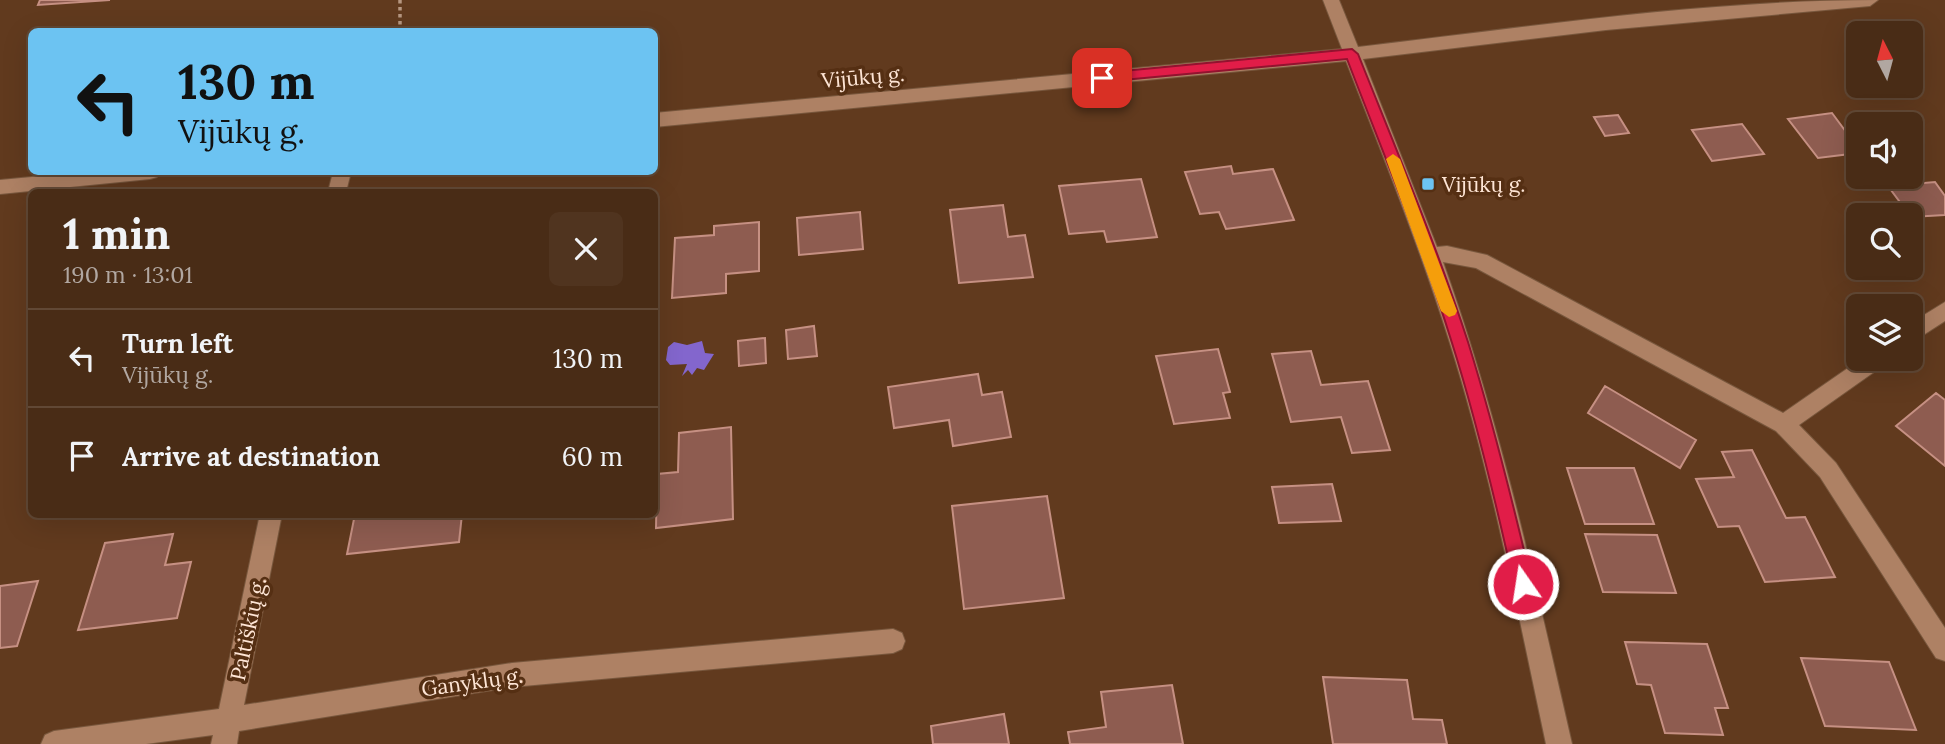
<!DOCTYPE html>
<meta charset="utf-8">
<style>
:root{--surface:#492c16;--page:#50341f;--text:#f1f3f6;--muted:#b1a7a1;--line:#614835}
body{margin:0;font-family:Lora,serif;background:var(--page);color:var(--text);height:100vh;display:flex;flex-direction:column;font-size:26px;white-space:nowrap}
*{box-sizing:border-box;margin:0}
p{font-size:23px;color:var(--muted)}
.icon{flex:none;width:38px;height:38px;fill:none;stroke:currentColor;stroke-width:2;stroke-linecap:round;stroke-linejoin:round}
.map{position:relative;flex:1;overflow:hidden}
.sheet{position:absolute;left:28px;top:189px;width:630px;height:329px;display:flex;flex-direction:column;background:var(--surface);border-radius:10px;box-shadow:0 7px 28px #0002,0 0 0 2px var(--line)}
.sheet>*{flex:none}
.top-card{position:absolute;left:28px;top:28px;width:630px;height:147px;border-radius:10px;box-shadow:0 7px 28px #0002,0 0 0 2px var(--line);background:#6cc3f2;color:#111;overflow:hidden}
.needle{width:46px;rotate:354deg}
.fabs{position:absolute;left:1846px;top:21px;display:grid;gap:14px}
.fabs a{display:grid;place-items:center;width:77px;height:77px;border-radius:10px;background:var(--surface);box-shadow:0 7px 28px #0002,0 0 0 2px var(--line);font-size:35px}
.pin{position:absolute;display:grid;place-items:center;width:60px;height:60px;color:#fff;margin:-30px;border-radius:14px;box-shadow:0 4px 10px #0006}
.me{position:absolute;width:77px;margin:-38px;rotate:347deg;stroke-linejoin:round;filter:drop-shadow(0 0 5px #0008)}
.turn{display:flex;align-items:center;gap:24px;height:147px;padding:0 35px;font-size:32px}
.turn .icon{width:91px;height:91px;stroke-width:2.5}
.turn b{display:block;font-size:49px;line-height:60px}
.round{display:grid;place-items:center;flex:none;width:74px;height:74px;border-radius:10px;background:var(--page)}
.head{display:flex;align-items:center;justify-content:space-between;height:119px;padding:0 35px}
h1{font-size:42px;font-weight:800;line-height:52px}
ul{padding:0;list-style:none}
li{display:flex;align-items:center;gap:21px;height:98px;padding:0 35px;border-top:2px solid var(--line)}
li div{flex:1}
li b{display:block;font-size:26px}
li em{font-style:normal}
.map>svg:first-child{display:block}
.water{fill:#8366cd}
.building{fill:#8e5c50;stroke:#c69083;stroke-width:2}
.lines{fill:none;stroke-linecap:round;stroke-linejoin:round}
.minor-casing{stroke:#78573d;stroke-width:2}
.path{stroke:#b69781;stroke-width:3.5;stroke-dasharray:3.5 3.5;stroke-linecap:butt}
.minor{fill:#ae8164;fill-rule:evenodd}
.route{fill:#e11d48;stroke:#92132f;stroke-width:2}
.slow{fill:#f59e0b}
.poi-dot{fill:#6cc3f2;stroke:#552f13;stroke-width:2.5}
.labels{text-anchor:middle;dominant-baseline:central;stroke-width:7;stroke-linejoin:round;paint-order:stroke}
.street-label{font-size:21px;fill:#fee5d5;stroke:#552f13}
.poi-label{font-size:21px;fill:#fee5d5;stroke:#552f13;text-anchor:start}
</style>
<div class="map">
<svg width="1945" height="744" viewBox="0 0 1945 744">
<rect width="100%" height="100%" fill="#613a1e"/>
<path class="water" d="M702 341 705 353 714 354 704 370 697 368 692 375 688 370 682 376 687 364 670 365 666 360 668 347 674 342 687 345Z"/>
<path class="building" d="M40 0H110L38 5Z
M1832 113 1858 148V153L1818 158 1788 119Z
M1618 115 1629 133 1605 136 1594 117Z
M1742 124 1764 154 1712 161 1692 130Z
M1231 166 1233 174 1273 169 1294 220 1226 229 1219 212 1200 214 1185 172Z
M1141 179 1157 237 1107 242 1104 231 1069 234 1059 186Z
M1935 182 1945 196V215L1911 217 1888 186Z
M1003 205 1008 237 1025 235 1033 277 959 283 950 210Z
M860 212 863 249 799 255 797 218Z
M759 222V271L726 274V293L672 298 675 238 714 235V226Z
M814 326 817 356 788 359 786 330Z
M765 338 766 363 739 366 738 341Z
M1218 349 1230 392 1223 393 1230 418 1174 424 1156 356Z
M1311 351 1321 385 1368 381 1390 450 1352 453 1341 417 1291 422 1272 354Z
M978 374 982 395 1002 392 1011 437 953 446 949 420 894 428 888 387Z
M1605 386 1696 440 1680 468 1588 413Z
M1936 393 1945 400V466L1896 426Z
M731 427 733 519 656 528 657 474 678 472 679 433Z
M1752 450 1786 518 1805 517 1835 577 1765 582 1739 526 1718 527 1696 479 1734 477 1722 452Z
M1567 468H1634L1654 524H1585Z
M1332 484 1341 521 1279 523 1272 487Z
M1047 496 1064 598 964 609 952 506Z
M355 514H462L459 542 347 554Z
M173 534 165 565 191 562 177 618 78 630 105 543Z
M1585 534 1657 535 1676 593 1603 592Z
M38 581 17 646 0 648V586Z
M1625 642 1707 644 1728 708H1715L1723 735 1665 733 1651 685 1637 684Z
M1801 658 1889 662 1916 730 1825 726Z
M1323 677 1407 680 1413 719 1442 720 1447 744H1333Z
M1172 685 1183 744H1070L1068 732 1106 727 1101 692Z
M1004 714 1009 744H933L931 726Z"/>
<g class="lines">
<g class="minor-casing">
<path id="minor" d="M1323 0H1339L1358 47C1530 27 1705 0 1878 0L1870 6 1606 30 1363 59 1437 247 1447 246 1487 255 1783 413 1861 359H1887L1884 365 1799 425 1836 463 1945 628V661L1936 658 1820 477 1776 431 1476 268 1443 262C1499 419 1535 582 1572 744H1546C1517 609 1491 472 1449 340 1419 245 1382 153 1346 61L654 127V113L1342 49Z
M84 172H159L157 177 150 179 0 194V180Z
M333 172H351L346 192H328Z
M1945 302V321L1911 343V323Z
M260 514H282L244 705 512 663 893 629 902 633 905 641 902 649 893 653 512 687 239 731 237 744H211L213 735 146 744H41L45 735 54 731 219 709Z"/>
</g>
<path class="path" d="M400 0V32"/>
<use href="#minor" class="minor"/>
</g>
<path class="route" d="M1352 49 1358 54C1396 149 1436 244 1468 342 1493 422 1513 503 1532 584L1529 590 1523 593 1517 590 1514 584C1496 503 1477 422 1452 343 1422 246 1383 153 1347 59L1102 82 1096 78 1102 73Z"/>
<path class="slow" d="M1393 154 1400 159 1457 311 1455 315 1449 317 1441 311 1386 159Z"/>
<rect class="poi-dot" x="1421" y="177" width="14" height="14" rx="3.5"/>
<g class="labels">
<g class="street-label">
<text transform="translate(863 77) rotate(-5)">Vijūkų g.</text>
<text transform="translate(248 629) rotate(-78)">Paltiškių g.</text>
<text transform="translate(472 682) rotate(-8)">Ganyklų g.</text>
</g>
<g class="poi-label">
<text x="1442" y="184">Vijūkų g.</text>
</g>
</g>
</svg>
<div class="fabs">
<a><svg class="needle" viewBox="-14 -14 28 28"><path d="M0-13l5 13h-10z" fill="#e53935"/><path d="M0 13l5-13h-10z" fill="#b1a7a1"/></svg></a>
<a><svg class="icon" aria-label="sound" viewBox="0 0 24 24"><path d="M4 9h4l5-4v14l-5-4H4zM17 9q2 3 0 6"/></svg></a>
<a><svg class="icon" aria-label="search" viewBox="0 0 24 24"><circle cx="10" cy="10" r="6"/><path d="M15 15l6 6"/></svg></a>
<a><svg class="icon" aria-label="layers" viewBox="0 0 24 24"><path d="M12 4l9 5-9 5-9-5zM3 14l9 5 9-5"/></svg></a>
</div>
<div class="pin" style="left:1102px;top:78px;background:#d93025"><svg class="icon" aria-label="arrive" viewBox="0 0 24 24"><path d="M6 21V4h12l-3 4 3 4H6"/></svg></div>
<svg class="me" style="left:1523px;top:584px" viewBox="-20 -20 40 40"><circle r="17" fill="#e11d48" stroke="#fff" stroke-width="3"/><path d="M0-11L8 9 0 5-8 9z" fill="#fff"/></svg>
<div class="top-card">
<div class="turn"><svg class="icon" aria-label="left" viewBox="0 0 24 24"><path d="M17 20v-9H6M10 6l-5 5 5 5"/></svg><div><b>130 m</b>Vijūkų g.</div></div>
</div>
<section class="sheet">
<div class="head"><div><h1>1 min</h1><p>190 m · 13:01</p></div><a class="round"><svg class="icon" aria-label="close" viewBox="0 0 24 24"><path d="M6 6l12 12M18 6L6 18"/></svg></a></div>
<ul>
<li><svg class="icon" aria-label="left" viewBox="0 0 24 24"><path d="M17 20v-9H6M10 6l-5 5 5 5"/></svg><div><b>Turn left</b><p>Vijūkų g.</p></div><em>130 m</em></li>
<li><svg class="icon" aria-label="arrive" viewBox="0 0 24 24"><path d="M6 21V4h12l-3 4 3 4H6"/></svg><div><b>Arrive at destination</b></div><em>60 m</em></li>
</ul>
</section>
</div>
